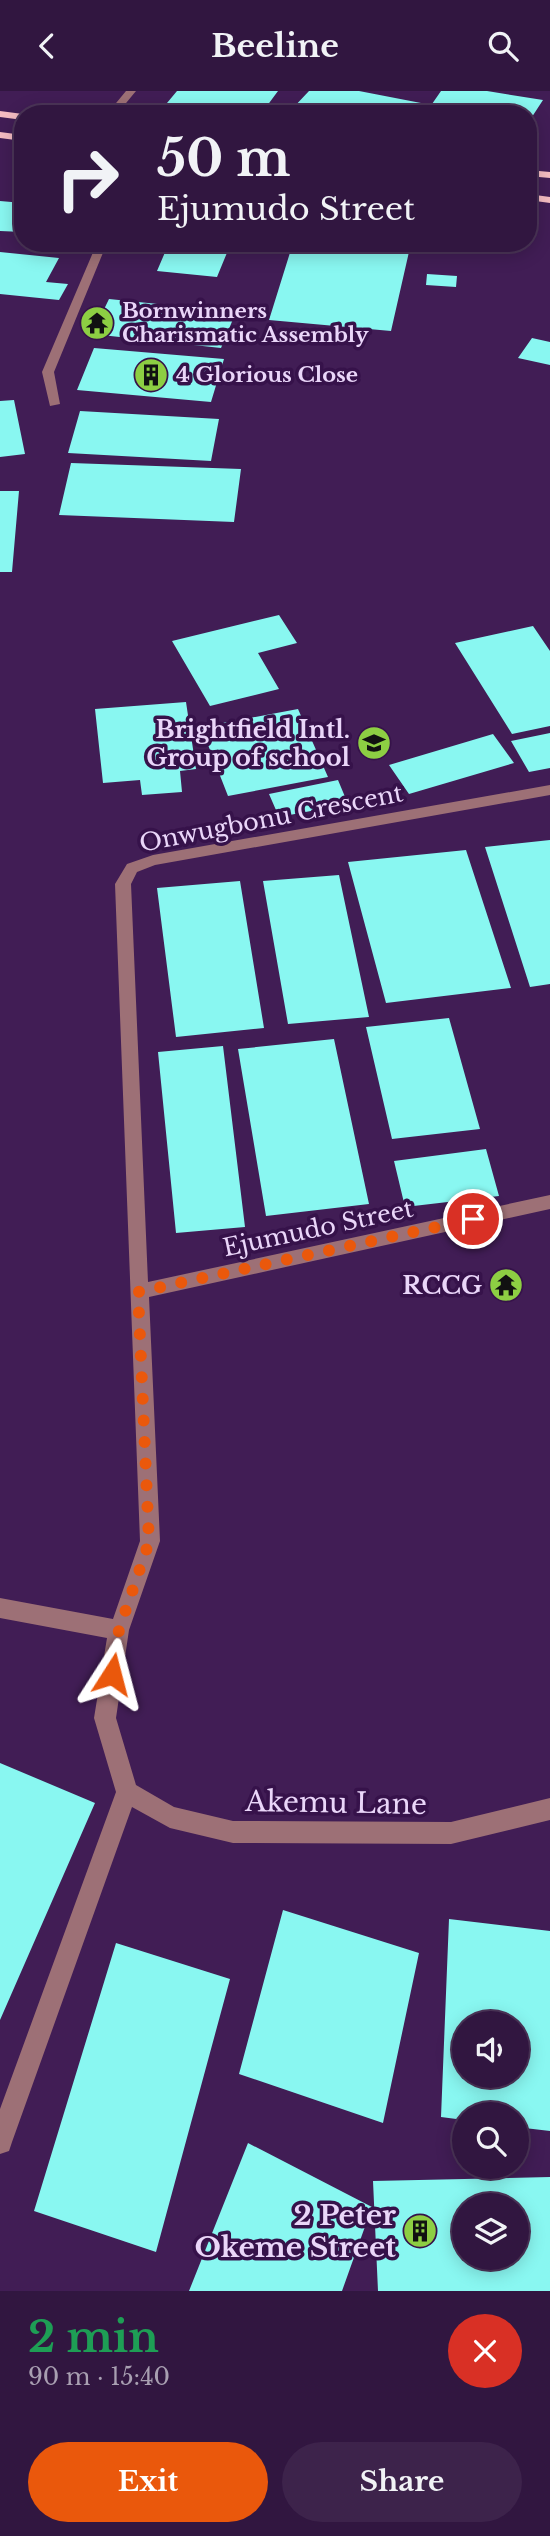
<!DOCTYPE html>
<meta charset="utf-8">
<style>
:root{--surface:#311640;--page:#3d234b;--text:#f1f3f6;--muted:#a89fb1;--line:#4c3559;--accent:#ea580c}
body{margin:0;font-family:"Libre Baskerville",serif;background:var(--page);color:var(--text);height:100vh;display:flex;flex-direction:column;font-size:26px;white-space:nowrap}
*{box-sizing:border-box;margin:0}
p{font-size:23px;color:var(--muted)}
.icon{flex:none;width:38px;height:38px;fill:none;stroke:currentColor;stroke-width:2;stroke-linecap:round;stroke-linejoin:round}
.map{position:relative;height:2200px;overflow:hidden}
.sheet{display:flex;flex-direction:column;background:var(--surface);flex:1}
.sheet>*{flex:none}
.top-card{position:absolute;left:14px;top:14px;width:523px;height:147px;border-radius:28px;box-shadow:0 4px 18px #0003,0 0 0 2px var(--line);background:#311640;color:var(--text);overflow:hidden}
.buttons{position:absolute;left:452px;top:1920px;display:grid;gap:14px}
.buttons a{display:grid;place-items:center;width:77px;height:77px;border-radius:50%;background:var(--surface);box-shadow:0 4px 18px #0003,0 0 0 2px var(--line);font-size:35px}
.pin{position:absolute;display:grid;place-items:center;width:60px;height:60px;color:#fff;margin:-30px;border:4px solid #fff;border-radius:50%;box-shadow:0 2px 7px #0007}
.me{position:absolute;width:77px;margin:-38px;rotate:9deg;stroke-linejoin:round;filter:drop-shadow(0 0 5px #0008)}
.turn{display:flex;align-items:center;gap:24px;height:147px;padding:0 28px;font-size:32px}
.turn .icon{width:91px;height:91px;stroke-width:2.5}
.turn b{display:block;font-size:49px;line-height:60px}
.round{display:grid;place-items:center;flex:none;width:74px;height:74px;border-radius:37px;background:var(--page)}
.summary{display:flex;align-items:center;justify-content:space-between;height:119px;padding:0 28px}
h1{font-size:42px;font-weight:700;line-height:52px;color:#1e9e55}
.primary-button{display:flex;gap:14px;margin-top:auto;padding:14px 28px}
.primary-button a{flex:1;height:80px;border-radius:42px;background:var(--accent);color:#fff;font-size:28px;font-weight:700;line-height:80px;text-align:center}
.primary-button a+a{background:var(--page);color:var(--text)}
header{display:flex;justify-content:space-between;align-items:center;height:91px;padding:0 28px;background:var(--surface);font-size:32px;font-weight:700}
.map>svg:first-child{display:block}
.building{fill:#89f7f1;fill-rule:evenodd}
.lines{fill:none;stroke-linecap:round;stroke-linejoin:round}
.minor{fill:#9d7076;fill-rule:evenodd}
.major{fill:#f4bcc2;fill-rule:evenodd}
.route{stroke:#ea580c;stroke-width:12;stroke-dasharray:0 21.6}
.labels{text-anchor:middle;dominant-baseline:central;stroke-width:7;stroke-linejoin:round;paint-order:stroke}
.far-poi-label{font-size:21px;font-weight:bold;fill:#ead6f9;stroke:#36124a;text-anchor:start}
.poi-label{font-size:24px;font-weight:bold;fill:#ead6f9;stroke:#36124a;text-anchor:end}
.street-label{font-size:24px;fill:#ead6f9;stroke:#36124a}
.near-street-label{font-size:28px;fill:#ead6f9;stroke:#36124a}
.near-poi-label{font-size:28px;font-weight:bold;fill:#ead6f9;stroke:#36124a;text-anchor:end}
</style>
<header><svg class="icon" aria-label="back" viewBox="0 0 24 24"><path d="M15 5l-7 7 7 7"/></svg>Beeline<svg class="icon" aria-label="search" viewBox="0 0 24 24"><circle cx="10" cy="10" r="6"/><path d="M15 15l6 6"/></svg></header>
<div class="map">
<svg width="550" height="2200" viewBox="0 0 550 2200">
<rect width="100%" height="100%" fill="#411d55"/>
<path class="building" d="M177 0H278L261 23H239L167 12Z
M309 0H359L421 12 411 23H317L292 18Z
M441 0H487L543 9 528 32V23H486L432 13Z
M0 110 23 112V141L0 140Z
M169 152H231L217 186 157 180Z
M293 152H411L391 240 269 229Z
M0 161 59 167 46 191 68 193 59 209 0 203Z
M427 183 457 185 456 196 426 194Z
M109 208 236 221 221 257 92 243Z
M532 247 550 251V274L518 267Z
M94 257 224 268 211 311 77 299Z
M14 309 25 363 0 366V310Z
M80 320 219 328 211 370 68 362Z
M71 372 241 378 234 431 59 424Z
M0 400H19L12 481H0Z
M279 524 297 552 258 562 279 598 210 615 172 550Z
M533 535 550 560V635L512 643 455 552Z
M186 611 196 678 180 680 182 701 142 704 140 689 103 692 95 618Z
M298 618 328 686 228 705 201 636Z
M550 642V677L529 681 511 650Z
M493 643 514 672 409 703 389 674Z
M338 689 348 713 279 726 269 703Z
M550 749V893L530 896 485 756Z
M466 759 511 897 386 912 348 771Z
M339 784 369 926 288 933 263 790Z
M240 790 264 937 176 946 157 797Z
M449 927 480 1038 392 1048 366 936Z
M334 948 369 1113 266 1125 238 958Z
M223 955 245 1136 176 1142 158 961Z
M486 1058 499 1105 405 1116 394 1070Z
M0 1672 95 1712 0 1929Z
M283 1819 419 1862 383 2032 239 1983Z
M449 1828 550 1840V2040L516 2036V2023H464V2029L441 2026ZM464 1932H516V1984H464Z
M116 1852 230 1888 156 2161 34 2120Z
M248 2052 372 2116 342 2200H189Z
M550 2086V2200H378L373 2090ZM464 2114H516V2166H464Z"/>
<g class="lines">
<path class="minor" d="M126 0H136L117 23H107Z
M97 152H107L54 281 60 313 50 315 42 281Z
M550 694V704L155 774 137 781 131 793 148 1191 550 1104V1118L149 1206 160 1450 129 1539 116 1627 136 1694 174 1716 233 1730 451 1731 550 1707V1729L451 1753 233 1752 170 1737 132 1716 12 2051 9 2060 0 2063V2018L116 1701 94 1627 107 1547 0 1527V1507L113 1528 140 1450 115 793 127 773 153 764Z"/>
<path class="major" d="M0 20 23 23V29L0 26Z
M0 41 23 44V50L0 47Z
M528 79 550 81V87L528 85Z
M528 103 550 106V112L528 109Z"/>
</g>
<g class="lines">
<path class="route" d="M112 1583 119 1539 149 1451 138 1201 473 1128"/>
</g>
<defs>
<g id="temple-disc" transform="scale(1.75)"><circle r="9.5" fill="#8dce43" stroke="#36124a"/><path d="M0-6L5-2H3V0L6.5 2.5H4V6H1.5V3h-3V6H-4V2.5H-6.5L-3 0V-2H-5Z" fill="#111"/></g>
<g id="building-disc" transform="scale(1.75)"><circle r="9.5" fill="#8dce43" stroke="#36124a"/><path d="M-4-6H4V6H1V3H-1V6H-4ZM-2.5-4.3h1.7v1.8h-1.7ZM.8-4.3h1.7v1.8H.8ZM-2.5-1h1.7V.8h-1.7ZM.8-1h1.7V.8H.8Z" fill="#111"/></g>
<g id="school-disc" transform="scale(1.75)"><circle r="9.5" fill="#8dce43" stroke="#36124a"/><path d="M0-5L7-2L0 1L-7-2ZM-4 1L0 2.5L4 1V4Q0 6-4 4Z" fill="#111"/></g>
</defs>
<g fill-rule="evenodd">
<use href="#temple-disc" x="97" y="232"/>
<use href="#building-disc" x="151" y="284"/>
<use href="#school-disc" x="374" y="652"/>
<use href="#temple-disc" x="506" y="1194"/>
<use href="#building-disc" x="420" y="2140"/>
</g>
<g class="labels">
<g class="far-poi-label">
<text x="122" y="220">Bornwinners<tspan x="122" dy="24">Charismatic Assembly</tspan></text>
<text x="176" y="284">4 Glorious Close</text>
</g>
<g class="poi-label">
<text x="350" y="638">Brightfield Intl.<tspan x="350" dy="28">Group of school</tspan></text>
<text x="482" y="1194">RCCG</text>
</g>
<g class="street-label">
<text transform="translate(271 727) rotate(-11)">Onwugbonu Crescent</text>
<text transform="translate(318 1137) rotate(-12)">Ejumudo Street</text>
</g>
<g class="near-street-label">
<text transform="translate(336 1712) rotate(1)">Akemu Lane</text>
</g>
<g class="near-poi-label">
<text x="396" y="2124">2 Peter<tspan x="396" dy="32">Okeme Street</tspan></text>
</g>
</g>
</svg>
<div class="buttons">
<a><svg class="icon" aria-label="sound" viewBox="0 0 24 24"><path d="M4 9h4l5-4v14l-5-4H4zM17 9q2 3 0 6"/></svg></a>
<a><svg class="icon" aria-label="search" viewBox="0 0 24 24"><circle cx="10" cy="10" r="6"/><path d="M15 15l6 6"/></svg></a>
<a><svg class="icon" aria-label="layers" viewBox="0 0 24 24"><path d="M12 4l9 5-9 5-9-5zM3 14l9 5 9-5"/></svg></a>
</div>
<div class="pin" style="left:473px;top:1128px;background:#d93025"><svg class="icon" aria-label="arrive" viewBox="0 0 24 24"><path d="M6 21V4h12l-3 4 3 4H6"/></svg></div>
<svg class="me" style="left:112px;top:1583px" viewBox="-20 -20 40 40"><path d="M0-17L14 15 0 8-14 15z" fill="#ea580c" stroke="#fff" stroke-width="4"/></svg>
<div class="top-card">
<div class="turn"><svg class="icon" aria-label="right" viewBox="0 0 24 24"><path d="M7 20v-9h11M14 6l5 5-5 5"/></svg><div><b>50 m</b>Ejumudo Street</div></div>
</div>
</div>
<section class="sheet">
<div class="summary"><div><h1>2 min</h1><p>90 m · 15:40</p></div><a class="round" style="background:#d93025;color:#fff"><svg class="icon" aria-label="close" viewBox="0 0 24 24"><path d="M6 6l12 12M18 6L6 18"/></svg></a></div>
<div class="primary-button"><a>Exit</a><a>Share</a></div>
</section>
